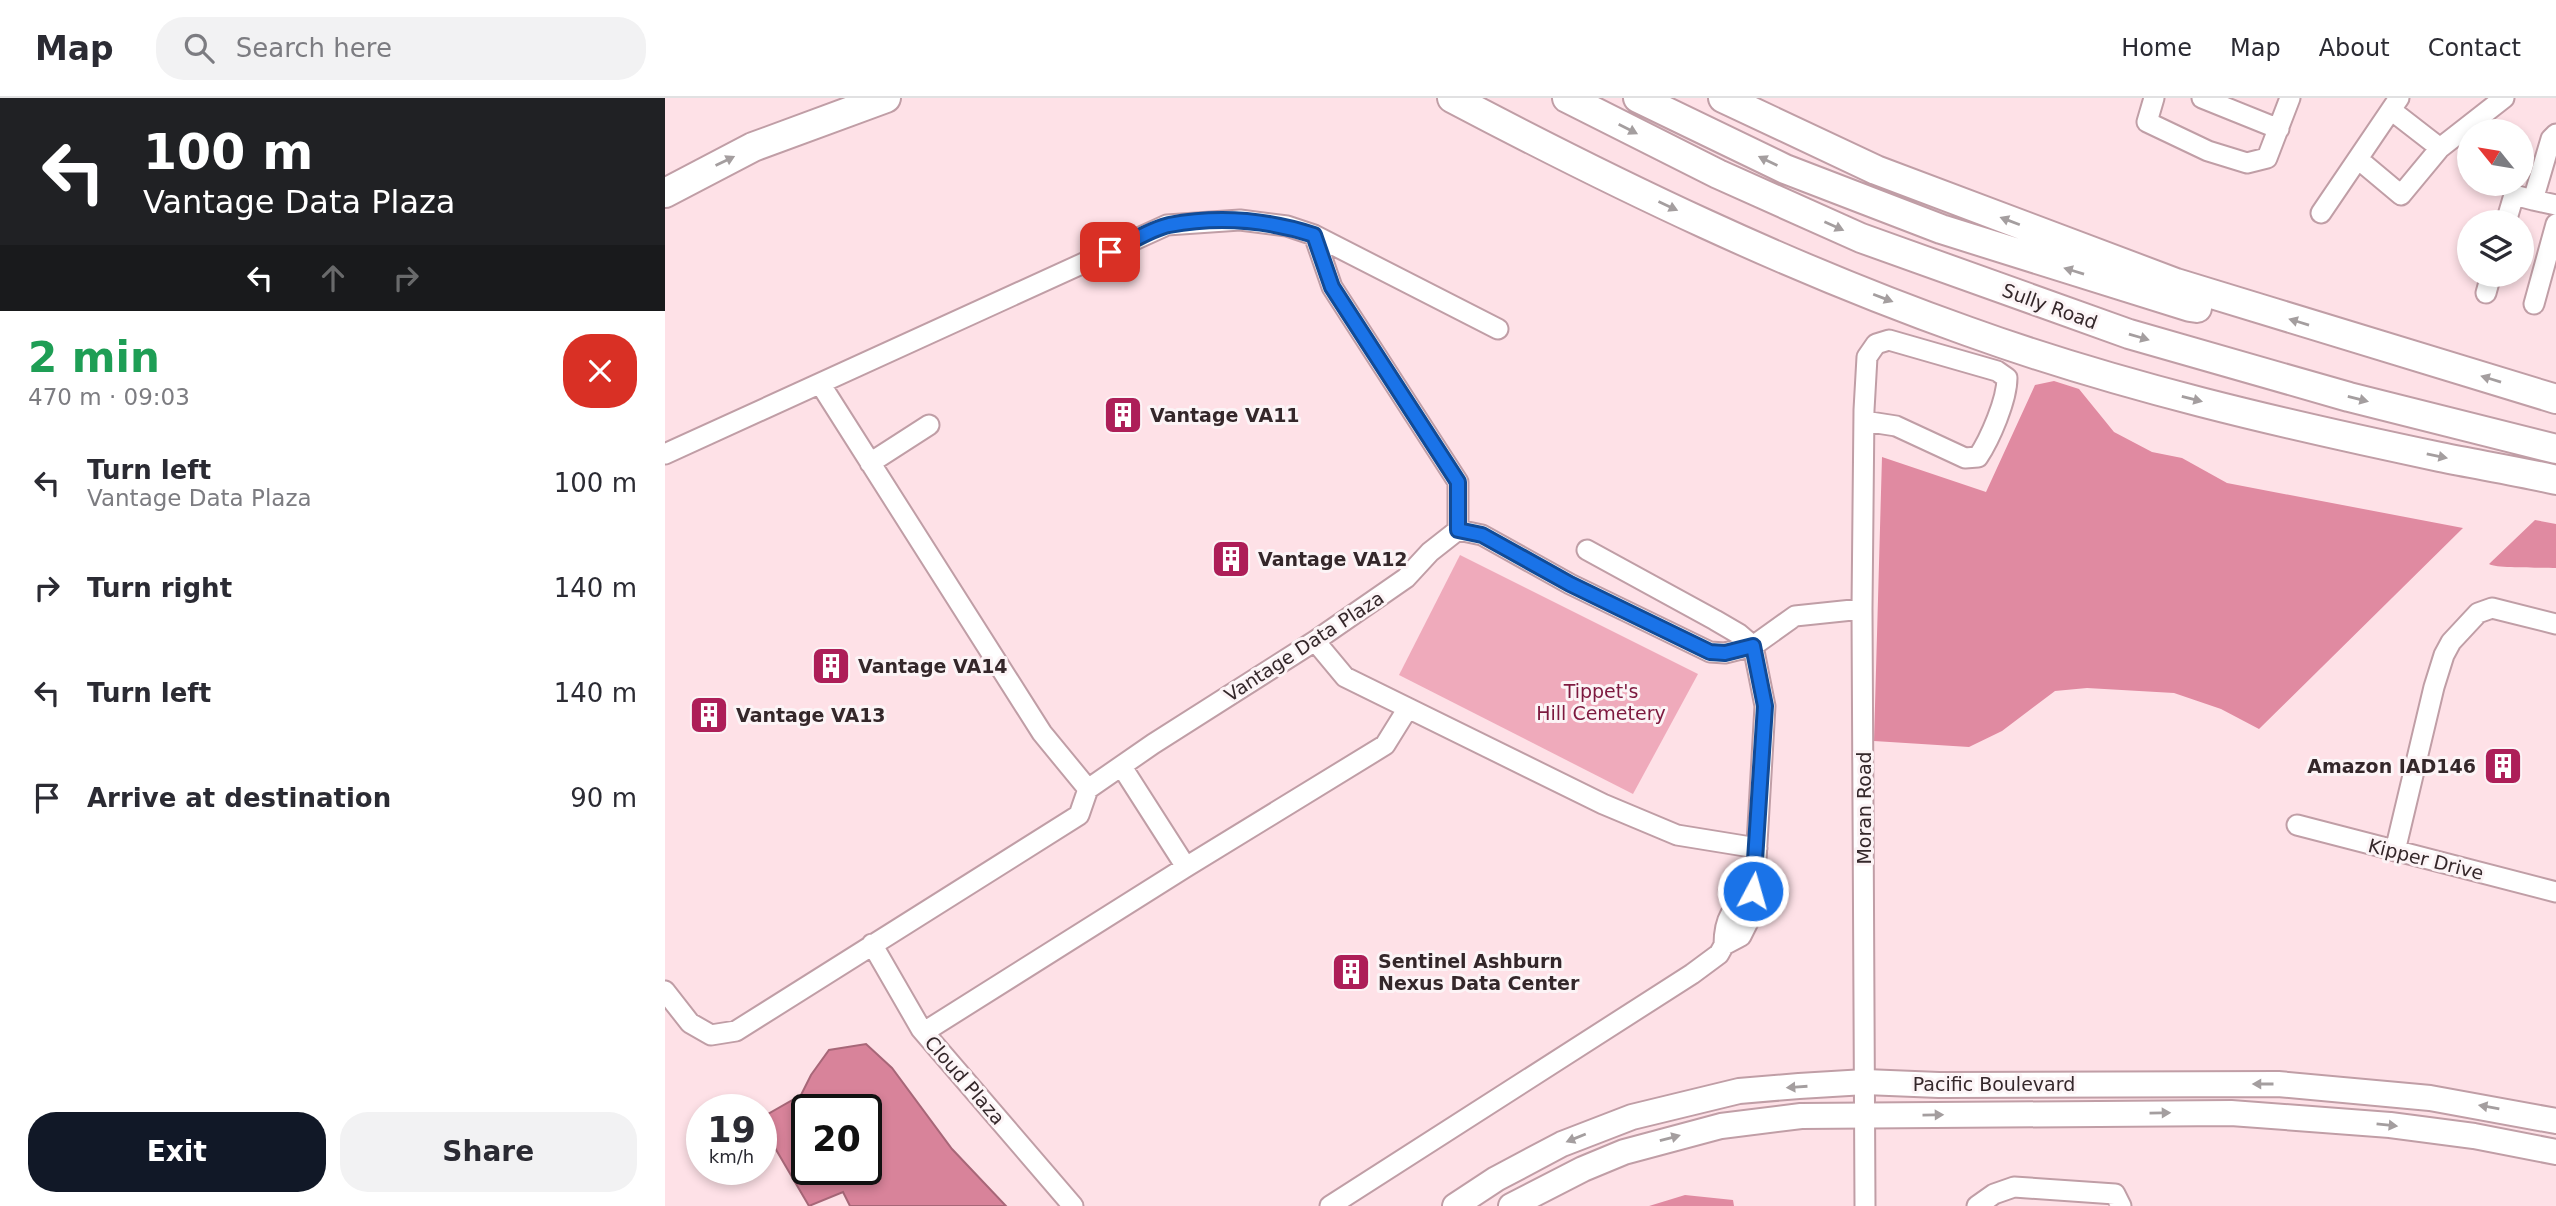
<!DOCTYPE html>
<meta charset="utf-8">
<style>
:root{--surface:#fff;--page:#f2f2f3;--text:#2b2b33;--muted:#7c7c81;--line:#e1e1e2;--accent:#111827}
body{margin:0;font-family:"DejaVu Sans",sans-serif;background:var(--page);color:var(--text);height:100vh;display:flex;flex-direction:column;font-size:26px;white-space:nowrap}
*{box-sizing:border-box;margin:0}
p{font-size:23px;color:var(--muted)}
.icon{flex:none;width:38px;height:38px;fill:none;stroke:currentColor;stroke-width:2;stroke-linecap:round;stroke-linejoin:round}
.map{position:relative;flex:1;overflow:hidden}
.panel{display:flex;flex-direction:column;background:var(--surface);width:665px}
.panel>*{flex:none}
.hud{background:#202124;color:#fff;overflow:hidden}
.needle{width:46px;rotate:300deg}
.controls{position:absolute;left:1792px;top:21px;display:grid;gap:14px}
.controls a{display:grid;place-items:center;width:77px;height:77px;border-radius:50%;background:var(--surface);box-shadow:0 4px 10px #0003;font-size:35px}
.speed{position:absolute;left:21px;top:996px;display:flex;gap:14px;font-size:35px;font-weight:700;text-align:center}
.speed>*{display:grid;place-content:center;width:91px;height:91px;border-radius:50%;background:var(--surface);box-shadow:0 4px 10px #0003;line-height:1}
.speed small{font-size:18px;font-weight:400}
.speed .limit{border:4px solid #111;border-radius:10px;background:#fff;color:#111}
.pin{position:absolute;display:grid;place-items:center;width:60px;height:60px;color:#fff;margin:-30px;border-radius:14px;box-shadow:0 4px 10px #0006}
.me{position:absolute;width:77px;margin:-38px;rotate:6deg;stroke-linejoin:round;filter:drop-shadow(0 0 5px #0008)}
.turn{display:flex;align-items:center;gap:24px;height:147px;padding:0 28px;font-size:32px}
.turn .icon{width:91px;height:91px;stroke-width:2.5}
.turn b{display:block;font-size:49px;line-height:60px}
.lanes{display:flex;align-items:center;height:66px;padding:0 28px;background:#0003;justify-content:center;gap:35px;direction:ltr}
.lanes .off{opacity:.35}
.round{display:grid;place-items:center;flex:none;width:74px;height:74px;border-radius:28px;background:var(--page)}
.headline{display:flex;align-items:center;justify-content:space-between;height:119px;padding:0 28px}
h1{font-size:42px;font-weight:800;line-height:52px;color:#1e9e55}
.button{display:flex;gap:14px;margin-top:auto;padding:14px 28px}
.button a{flex:1;height:80px;border-radius:28px;background:var(--accent);color:#fff;font-size:28px;font-weight:800;line-height:80px;text-align:center}
.button a+a{background:var(--page);color:var(--text)}
ul{padding:0;list-style:none}
li{display:flex;align-items:center;gap:21px;height:105px;padding:0 28px}
li div{flex:1}
li b{display:block;font-size:26px}
li em{font-style:normal}
header{display:flex;align-items:center;gap:42px;box-sizing:border-box;height:98px;padding:0 35px;background:var(--surface);border-bottom:2px solid var(--line)}
header strong{font-size:33px}
nav{display:flex;gap:38px;margin-inline-start:auto;font-size:24px}
.search{width:490px;height:63px;background:var(--page);display:flex;align-items:center;gap:18px;box-sizing:border-box;padding:0 24px;border-radius:28px;color:var(--muted);font-size:26px}
main{display:flex;flex:1;min-height:0}
.map>svg:first-child{display:block}
.green{fill:#efaabb}
.forest{fill:#e08aa1}
.water{fill:#d8839a;stroke:#a76778;stroke-width:2;fill-rule:evenodd}
.lines{fill:none;stroke-linecap:round;stroke-linejoin:round}
.minor-casing{stroke:#c09ea6;stroke-width:23}
.major-casing{stroke:#c09ea6;stroke-width:28}
.highway-casing{stroke:#c09ea6;stroke-width:32}
.minor{stroke:#fff;stroke-width:19}
.major{stroke:#fff;stroke-width:24}
.highway{stroke:#fff;stroke-width:28}
.oneway{fill:#a49e9f}
.route-casing{stroke:#114b97;stroke-width:18}
.route{stroke:#1a73e8;stroke-width:12}
.labels{text-anchor:middle;dominant-baseline:central;stroke-width:6;stroke-linejoin:round;paint-order:stroke}
.street-label{font-size:19px;fill:#34272a;stroke:#fcf4f6}
.poi-label{font-size:19px;font-weight:bold;fill:#34272a;stroke:#fcf4f6;text-anchor:start}
.park-label{font-size:19px;fill:#7d193f;stroke:#fcf4f6}
</style>
<header>
<strong>Map</strong>
<div class="search"><svg class="icon" aria-label="search" viewBox="0 0 24 24"><circle cx="10" cy="10" r="6"/><path d="M15 15l6 6"/></svg>Search here</div>
<nav><a>Home</a><a>Map</a><a>About</a><a>Contact</a></nav>
</header>
<main>
<section class="panel">
<div class="hud">
<div class="turn"><svg class="icon" aria-label="left" viewBox="0 0 24 24"><path d="M17 20v-9H6M10 6l-5 5 5 5"/></svg><div><b>100 m</b>Vantage Data Plaza</div></div>
<div class="lanes"><svg class="icon" aria-label="left" viewBox="0 0 24 24"><path d="M17 20v-9H6M10 6l-5 5 5 5"/></svg><svg class="icon off" aria-label="ahead" viewBox="0 0 24 24"><path d="M12 20V5M6 11l6-6 6 6"/></svg><svg class="icon off" aria-label="right" viewBox="0 0 24 24"><path d="M7 20v-9h11M14 6l5 5-5 5"/></svg></div>
</div>
<div class="headline"><div><h1>2 min</h1><p>470 m · 09:03</p></div><a class="round" style="background:#d93025;color:#fff"><svg class="icon" aria-label="close" viewBox="0 0 24 24"><path d="M6 6l12 12M18 6L6 18"/></svg></a></div>
<ul>
<li><svg class="icon" aria-label="left" viewBox="0 0 24 24"><path d="M17 20v-9H6M10 6l-5 5 5 5"/></svg><div><b>Turn left</b><p>Vantage Data Plaza</p></div><em>100 m</em></li>
<li><svg class="icon" aria-label="right" viewBox="0 0 24 24"><path d="M7 20v-9h11M14 6l5 5-5 5"/></svg><div><b>Turn right</b></div><em>140 m</em></li>
<li><svg class="icon" aria-label="left" viewBox="0 0 24 24"><path d="M17 20v-9H6M10 6l-5 5 5 5"/></svg><div><b>Turn left</b></div><em>140 m</em></li>
<li><svg class="icon" aria-label="arrive" viewBox="0 0 24 24"><path d="M6 21V4h12l-3 4 3 4H6"/></svg><div><b>Arrive at destination</b></div><em>90 m</em></li>
</ul>
<div class="button"><a>Exit</a><a>Share</a></div>
</section>
<div class="map">
<svg width="1891" height="1108" viewBox="0 0 1891 1108">
<rect width="100%" height="100%" fill="#fee1e7"/>
<path class="green" d="M795 457 1033 576 968 696 734 577Z"/>
<path class="forest" d="M1389 283 1414 291 1449 334 1487 354 1517 360 1562 385 1798 430 1594 631 1556 611 1509 595 1422 590 1390 593 1337 633 1304 649 1209 643 1217 359 1321 394 1370 287Z
M1870 422 1891 426V470C1876 469 1833 471 1824 466Z
M1020 1097 1068 1102 1069 1108H984Z"/>
<path class="water" d="M201 946 227 970 287 1051 341 1108H185L178 1094 144 1108 96 1026V1020L136 997 146 977 164 952ZM142 1012H201V1071H142Z"/>
<g class="lines">
<g class="minor-casing">
<path id="minor" d="M1489 0 1482 24 1543 53 1582 65 1602 60 1625 0
M1537 0 1614 31
M1775 50 1839 0
M1693 61 1736 97 1775 50 1726 12
M1868 102 1891 107
M1656 115 1734 0
M1841 124 1849 97 1868 102 1886 41 1891 36
M649 137 667 189 793 384V432
M1821 195 1826 177
M1869 206 1891 126
M1199 323 1231 328 1300 360 1313 359C1325 341 1342 302 1342 280L1332 273 1224 242 1211 246 1202 259 1199 312 1197 511 1200 1108
M0 356 502 127 575 122 622 128 649 137 833 231
M205 365 264 327
M650 543 680 579 938 706 1012 737 1092 750
M457 669 521 769
M423 691 488 646 650 543 741 480 765 454 793 432 817 437 905 486 1045 554 1060 555 1088 548 1130 518 1197 511
M1632 727 1891 794
M1730 753 1769 589 1779 557 1786 544 1813 515 1827 510 1891 526
M207 846 256 931 408 1108
M1059 847C1059 820 1067 810 1088 793
M0 893 25 925 46 937 71 933 414 717 423 691 377 635 156 287
M259 934 521 769 720 647 743 610
M665 1108 1027 876 1054 856 1059 847 1076 838 1088 814 1100 608 1088 548 1074 536 1050 522 922 452
M1312 1108 1329 1096 1349 1089 1450 1096 1456 1108"/>
</g>
<g class="major-casing">
<path id="major" d="M790 1108 831 1081 897 1046 967 1019 1074 993 1134 988 1200 984 1274 987 1613 986 1765 1000 1891 1023
M846 1108 918 1071 959 1054 1056 1028 1136 1018 1566 1015 1725 1027 1809 1038 1891 1054"/>
</g>
<g class="highway-casing">
<path id="highway" d="M787 0C954 88 1124 170 1302 233 1454 288 1618 326 1775 359 1814 367 1853 373 1891 382
M902 0 1053 76 1196 140 1464 236 1684 299 1891 351
M973 0 1120 71 1276 131 1525 209 1532 210
M1058 0 1211 72 1511 185 1891 301
M0 95 88 49 221 0"/>
</g>
<use href="#minor" class="minor"/>
<use href="#major" class="major"/>
<use href="#highway" class="highway"/>
</g>
<defs><path id="oneway-solid" d="M-6-.8H1V-3.2L6.5 0L1 3.2V.8H-6Z" transform="scale(1.75)"/></defs>
<g class="oneway">
<use href="#oneway-solid" transform="translate(963 31) rotate(27)"/>
<use href="#oneway-solid" transform="translate(60 63) rotate(-26)"/>
<use href="#oneway-solid" transform="translate(1103 63) rotate(-154)"/>
<use href="#oneway-solid" transform="translate(1003 108) rotate(25)"/>
<use href="#oneway-solid" transform="translate(1345 123) rotate(-159)"/>
<use href="#oneway-solid" transform="translate(1169 128) rotate(24)"/>
<use href="#oneway-solid" transform="translate(1409 173) rotate(-163)"/>
<use href="#oneway-solid" transform="translate(1218 200) rotate(21)"/>
<use href="#oneway-solid" transform="translate(1634 224) rotate(-163)"/>
<use href="#oneway-solid" transform="translate(1474 239) rotate(16)"/>
<use href="#oneway-solid" transform="translate(1826 281) rotate(-163)"/>
<use href="#oneway-solid" transform="translate(1527 301) rotate(14)"/>
<use href="#oneway-solid" transform="translate(1693 301) rotate(14)"/>
<use href="#oneway-solid" transform="translate(1772 358) rotate(12)"/>
<use href="#oneway-solid" transform="translate(1598 986) rotate(180)"/>
<use href="#oneway-solid" transform="translate(1132 989) rotate(176)"/>
<use href="#oneway-solid" transform="translate(1824 1009) rotate(-170)"/>
<use href="#oneway-solid" transform="translate(1495 1015) rotate(-1)"/>
<use href="#oneway-solid" transform="translate(1268 1017) rotate(-1)"/>
<use href="#oneway-solid" transform="translate(1722 1027) rotate(6)"/>
<use href="#oneway-solid" transform="translate(911 1040) rotate(158)"/>
<use href="#oneway-solid" transform="translate(1005 1040) rotate(-15)"/>
</g>
<g class="lines">
<g class="route-casing">
<path id="route" d="M445 154C463 146 485 131 504 127 553 118 603 122 649 137L667 189 793 384V432L817 437 905 486 1045 554 1060 555 1088 548 1100 608 1088 793"/>
</g>
<use href="#route" class="route"/>
</g>
<defs>
<g id="building-square" transform="scale(2.0125)"><rect x="-9" y="-9" width="18" height="18" rx="4" fill="#ad1e58" stroke="#fcf4f6"/><path d="M-4-6H4V6H1V3H-1V6H-4ZM-2.5-4.3h1.7v1.8h-1.7ZM.8-4.3h1.7v1.8H.8ZM-2.5-1h1.7V.8h-1.7ZM.8-1h1.7V.8H.8Z" fill="#fff"/></g>
</defs>
<g fill-rule="evenodd">
<use href="#building-square" x="458" y="317"/>
<use href="#building-square" x="566" y="461"/>
<use href="#building-square" x="166" y="568"/>
<use href="#building-square" x="44" y="617"/>
<use href="#building-square" x="1838" y="668"/>
<use href="#building-square" x="686" y="874"/>
</g>
<g class="labels">
<g class="street-label">
<text transform="translate(1385 208) rotate(20)">Sully Road</text>
<text transform="translate(639 548) rotate(-33)">Vantage Data Plaza</text>
<text transform="translate(1199 710) rotate(-90)">Moran Road</text>
<text transform="translate(1761 761) rotate(14)">Kipper Drive</text>
<text transform="translate(300 982) rotate(49)">Cloud Plaza</text>
<text x="1329" y="986">Pacific Boulevard</text>
</g>
<g class="poi-label">
<text x="485" y="317">Vantage VA11</text>
<text x="593" y="461">Vantage VA12</text>
<text x="193" y="568">Vantage VA14</text>
<text x="71" y="617">Vantage VA13</text>
<text x="1811" y="668" text-anchor="end">Amazon IAD146</text>
<text x="713" y="863">Sentinel Ashburn<tspan x="713" dy="22">Nexus Data Center</tspan></text>
</g>
<g class="park-label">
<text x="936" y="593">Tippet's<tspan x="936" dy="22">Hill Cemetery</tspan></text>
</g>
</g>
</svg>
<div class="controls">
<a><svg class="needle" viewBox="-14 -14 28 28"><path d="M0-13l5 13h-10z" fill="#e53935"/><path d="M0 13l5-13h-10z" fill="#7c7c81"/></svg></a>
<a><svg class="icon" aria-label="layers" viewBox="0 0 24 24"><path d="M12 4l9 5-9 5-9-5zM3 14l9 5 9-5"/></svg></a>
</div>
<div class="speed"><div>19<small>km/h</small></div><div class="limit">20</div></div>
<div class="pin" style="left:445px;top:154px;background:#d93025"><svg class="icon" aria-label="arrive" viewBox="0 0 24 24"><path d="M6 21V4h12l-3 4 3 4H6"/></svg></div>
<svg class="me" style="left:1088px;top:793px" viewBox="-20 -20 40 40"><circle r="17" fill="#1a73e8" stroke="#fff" stroke-width="3"/><path d="M0-11L8 9 0 5-8 9z" fill="#fff"/></svg>
</div>
</main>
